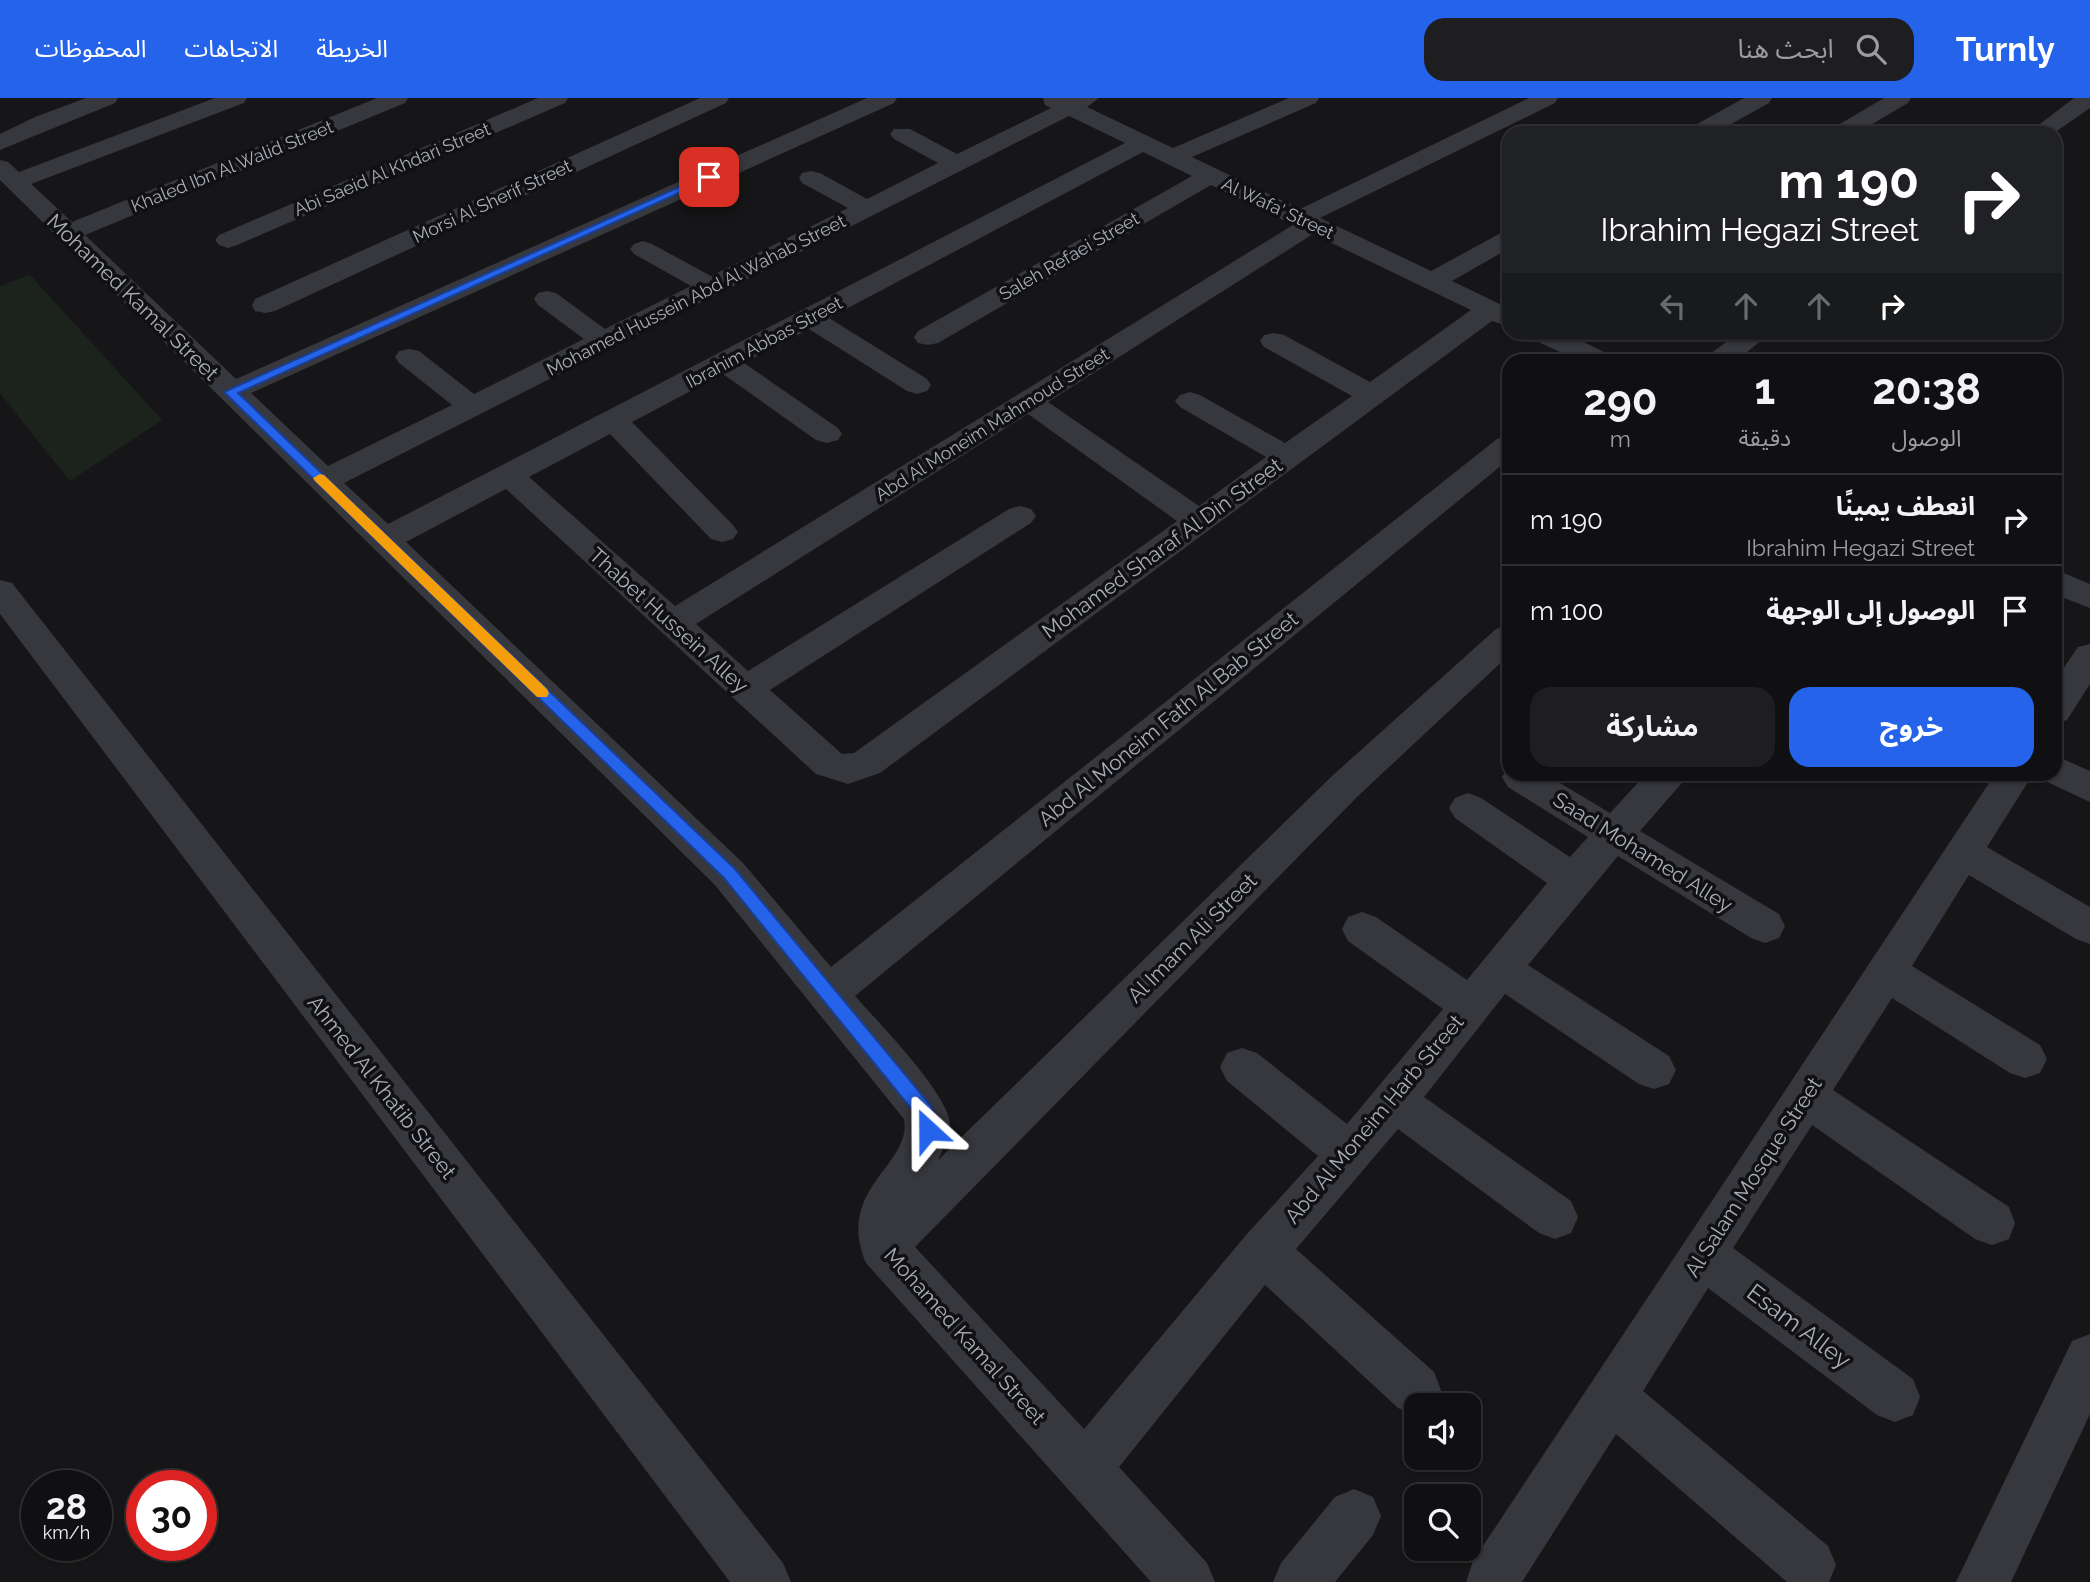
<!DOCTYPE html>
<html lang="ar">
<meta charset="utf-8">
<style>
:root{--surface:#101012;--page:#1e1e20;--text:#f1f3f6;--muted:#9c9d9f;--line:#303032;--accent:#2563eb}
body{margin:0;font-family:Raleway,"Noto Sans Arabic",sans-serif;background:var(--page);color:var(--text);direction:rtl;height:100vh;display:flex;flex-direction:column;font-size:26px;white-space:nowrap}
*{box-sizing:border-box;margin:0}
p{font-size:23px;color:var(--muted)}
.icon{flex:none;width:38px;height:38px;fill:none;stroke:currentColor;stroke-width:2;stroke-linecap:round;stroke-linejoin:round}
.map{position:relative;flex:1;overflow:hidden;direction:ltr}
.sheet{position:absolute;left:1502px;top:256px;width:560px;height:427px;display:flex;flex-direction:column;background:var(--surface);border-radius:21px;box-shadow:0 2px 5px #0004,0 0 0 2px var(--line);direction:rtl}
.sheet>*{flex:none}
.banner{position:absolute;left:1502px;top:28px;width:560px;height:214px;border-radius:21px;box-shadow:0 2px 5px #0004,0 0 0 2px var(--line);direction:rtl;background:#202124;color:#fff;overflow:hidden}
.tools{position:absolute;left:1404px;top:1295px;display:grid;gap:14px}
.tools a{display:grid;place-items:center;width:77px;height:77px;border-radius:14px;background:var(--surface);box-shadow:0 2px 5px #0004,0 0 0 2px var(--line);font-size:35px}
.speed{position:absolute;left:21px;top:1372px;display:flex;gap:14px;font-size:35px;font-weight:700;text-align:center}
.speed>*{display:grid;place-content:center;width:91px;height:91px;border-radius:50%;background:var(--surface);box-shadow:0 2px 5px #0004,0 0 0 2px var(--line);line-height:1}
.speed small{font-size:18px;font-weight:400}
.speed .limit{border:10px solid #d22;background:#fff;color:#111}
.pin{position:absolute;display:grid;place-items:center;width:60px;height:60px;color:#fff;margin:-30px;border-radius:14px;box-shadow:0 4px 10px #0006}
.me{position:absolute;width:77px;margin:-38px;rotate:336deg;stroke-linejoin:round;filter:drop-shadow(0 0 5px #0008)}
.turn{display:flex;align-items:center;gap:24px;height:147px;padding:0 28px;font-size:32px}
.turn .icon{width:91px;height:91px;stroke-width:2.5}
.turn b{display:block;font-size:49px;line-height:60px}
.lanes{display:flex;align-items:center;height:66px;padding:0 28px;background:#0003;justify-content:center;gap:35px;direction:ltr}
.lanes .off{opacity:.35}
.eta{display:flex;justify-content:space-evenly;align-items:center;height:119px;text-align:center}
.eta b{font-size:42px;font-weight:700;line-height:49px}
.action{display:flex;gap:14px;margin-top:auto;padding:14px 28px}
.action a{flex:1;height:80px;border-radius:21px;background:var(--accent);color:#fff;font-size:28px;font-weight:700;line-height:80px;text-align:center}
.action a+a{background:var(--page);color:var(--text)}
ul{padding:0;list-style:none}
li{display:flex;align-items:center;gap:21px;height:91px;padding:0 28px;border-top:2px solid var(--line)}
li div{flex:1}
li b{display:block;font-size:26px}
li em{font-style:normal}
header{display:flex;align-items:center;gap:42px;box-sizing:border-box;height:98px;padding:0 35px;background:var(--accent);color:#fff}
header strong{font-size:33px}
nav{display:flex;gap:38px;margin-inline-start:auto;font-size:24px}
.search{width:490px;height:63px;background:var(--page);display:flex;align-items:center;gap:18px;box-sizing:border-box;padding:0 24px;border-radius:21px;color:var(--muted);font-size:26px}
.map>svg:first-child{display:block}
.green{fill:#1c231d}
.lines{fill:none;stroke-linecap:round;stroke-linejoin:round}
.minor{fill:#37383d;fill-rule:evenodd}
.route{fill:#2563eb;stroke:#184099;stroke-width:2}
.slow{fill:#f59e0b}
.labels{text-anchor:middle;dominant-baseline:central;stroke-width:7;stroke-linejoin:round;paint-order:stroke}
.far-street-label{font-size:18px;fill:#a8adb8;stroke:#111113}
.street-label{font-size:21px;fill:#a8adb8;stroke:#111113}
.near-street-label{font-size:24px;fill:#a8adb8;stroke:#111113}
</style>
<header>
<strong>Turnly</strong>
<div class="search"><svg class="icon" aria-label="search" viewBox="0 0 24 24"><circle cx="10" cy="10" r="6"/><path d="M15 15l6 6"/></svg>ابحث هنا</div>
<nav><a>الخريطة</a><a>الاتجاهات</a><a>المحفوظات</a></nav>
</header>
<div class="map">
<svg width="2090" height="1484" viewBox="0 0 2090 1484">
<rect width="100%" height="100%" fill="#161618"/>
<path class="green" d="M30 177 162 322 70 383 0 295V188Z"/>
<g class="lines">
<path class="minor" d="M86 0H118L115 5 0 52V36L35 19Z
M215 0H247L244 5 31 86 72 124 377 0H408L405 5 85 137 236 281 867 0H897L894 5 251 295 328 368 452 307 399 265 395 259 399 253 409 251 419 253 474 296 584 241 538 207 534 201 538 195 547 193 556 195 605 231 691 188 634 156 630 151 634 146 643 143 652 146 711 178 848 110 802 85 799 80 802 75 811 73 820 75 867 101 938 65 894 41 890 36 894 31H910L957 56 1051 10 1045 7 1043 0H1099L1087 9 1173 50 1289 0H1319L1316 5 1192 59 1300 111 1529 0H1558L1555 5 1320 120 1431 173 1499 136 1508 133V151L1452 183 1508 210V228L1492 223 880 675 848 686 816 676 506 391 406 444 743 765 831 869 1497 341 1508 338V362L855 898C877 923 950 997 950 1027 950 1039 943 1051 938 1062L1332 678 1496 531 1508 527V558L1358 698 915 1149 1084 1331 1246 1137 1318 1058 1227 983 1220 969 1227 955 1242 950 1257 955 1347 1026 1443 911 1348 843 1342 831 1348 819 1362 814 1376 819 1467 882 1547 785 1455 720 1449 710 1455 700 1468 695 1481 700 1570 759 1588 739 1508 689 1502 679 1508 669V676H1545L1610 715 1646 676H1686L1681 686 1640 733 1779 816 1785 828 1779 840 1765 845 1751 840 1618 758 1528 867 1669 958 1676 972 1669 986 1654 991 1639 986 1505 896 1424 999 1571 1103 1578 1119 1571 1135 1555 1141 1539 1135 1398 1031 1296 1151 1434 1274 1441 1292 1435 1307H1416V1317L1398 1310 1265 1187 1119 1369 1207 1465 1215 1484H1151L866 1165C834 1090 913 1067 904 1021L715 787 0 82V62L8 64 19 74ZM1069 18 1125 45 388 426 344 385ZM1143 54 1192 78 918 233 914 239 918 245 928 247 938 245 1211 87 1293 127 675 508 529 379 610 336 711 441 722 444 733 441 738 434 733 427 632 324 723 276 816 342 827 345 838 342 842 336 838 330 744 265 809 231 907 293 917 296 927 293 931 287 927 281 829 220ZM1313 136 1471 212 1370 284 1284 237 1274 235 1264 237 1260 243 1264 249 1352 298 1285 345 1200 297 1190 294 1180 297 1175 303 1180 309 1266 359 1199 408 1048 304ZM1028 316 1177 423 854 655 842 656 770 592 1031 425 1036 418 1031 411 1020 408 1009 411 748 573 696 526Z
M538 0H568L565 5 237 147 228 150 219 147 215 142 219 137Z
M700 0H729L726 5 275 213 265 215 255 213 252 207 255 201Z
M1744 0H1772L1769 5 1715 35H1686L1690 30Z
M1884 0H1911L1908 5 1857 35H1829L1833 30Z
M2074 0H2090V10L2054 35H2028Z
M1527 234H1563L1608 256 1612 262H1577L1530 240Z
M1740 234H1772L1737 262H1706L1710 256Z
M2054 471 2090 486V510L2054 496Z
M0 482 12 485 783 1465 791 1484H730L0 516Z
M2090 546V586L2067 622 2054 626V584L2078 549Z
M2054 657 2090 673V704L2041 681 2038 676H2054Z
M1995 676H2033L1987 749 2090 809V846L2076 841 1969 777 1912 868 2040 947 2047 961 2040 975 2025 980 2010 975 1892 900 1833 992 2009 1109 2015 1125 2009 1141 1992 1147 1975 1141 1812 1027 1733 1150 1913 1281 1920 1299 1913 1317 1895 1324 1877 1317 1708 1190 1643 1293 1828 1448 1836 1467 1829 1484H1787L1616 1336 1522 1484H1466L1473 1463Z
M2090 1236V1316L2011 1484H1956L2072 1243Z
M1354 1391 1373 1399 1381 1418 1373 1437 1335 1484H1273L1281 1465 1335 1399Z"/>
</g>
<path class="route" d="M706 77 714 79 238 295 735 771 931 1008C936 1019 940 1027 935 1039L928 1041 922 1039 918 1019 724 780 224 294Z"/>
<path class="slow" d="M320 376 324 377 547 591 549 595 547 599H537L315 383 313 380Z"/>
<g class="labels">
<g class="far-street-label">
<text transform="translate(232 68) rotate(-22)">Khaled Ibn Al Walid Street</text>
<text transform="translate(392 71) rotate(-23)">Abi Saeid Al Khdari Street</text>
<text transform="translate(492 103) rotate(-25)">Morsi Al Sherif Street</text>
<text transform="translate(1278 110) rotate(25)">Al Wafa' Street</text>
<text transform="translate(1069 158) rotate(-30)">Saleh Refaei Street</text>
<text transform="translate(696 197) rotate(-27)">Mohamed Hussein Abd Al Wahab Street</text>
<text transform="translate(764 244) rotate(-28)">Ibrahim Abbas Street</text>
<text transform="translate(992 326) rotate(-32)">Abd Al Moneim Mahmoud Street</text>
</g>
<g class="street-label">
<text transform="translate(133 199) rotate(44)">Mohamed Kamal Street</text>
<text transform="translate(1162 450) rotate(-36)">Mohamed Sharaf Al Din Street</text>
<text transform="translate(669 522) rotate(42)">Thabet Hussein Alley</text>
<text transform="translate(1168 621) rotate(-39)">Abd Al Moneim Fath Al Bab Street</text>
<text transform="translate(1643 754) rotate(32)">Saad Mohamed Alley</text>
<text transform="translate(1192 840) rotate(-45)">Al Imam Ali Street</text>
<text transform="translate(382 989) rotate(52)">Ahmed Al Khatib Street</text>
<text transform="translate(1374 1021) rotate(-50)">Abd Al Moneim Harb Street</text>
<text transform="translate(1753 1079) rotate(-57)">Al Salam Mosque Street</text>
<text transform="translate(965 1238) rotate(48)">Mohamed Kamal Street</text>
</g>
<g class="near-street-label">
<text transform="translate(1799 1228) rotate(37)">Esam Alley</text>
</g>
</g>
</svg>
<div class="tools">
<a><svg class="icon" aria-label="sound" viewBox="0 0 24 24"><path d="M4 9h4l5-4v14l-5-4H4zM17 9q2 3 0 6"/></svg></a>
<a><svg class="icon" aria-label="search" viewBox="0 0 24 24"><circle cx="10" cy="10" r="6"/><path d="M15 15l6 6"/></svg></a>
</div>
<div class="speed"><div>28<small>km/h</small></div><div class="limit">30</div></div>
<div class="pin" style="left:709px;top:79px;background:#d93025"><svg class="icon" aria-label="arrive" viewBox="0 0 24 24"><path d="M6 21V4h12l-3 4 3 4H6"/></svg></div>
<svg class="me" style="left:928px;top:1032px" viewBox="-20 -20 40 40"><path d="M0-17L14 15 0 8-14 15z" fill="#2563eb" stroke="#fff" stroke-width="4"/></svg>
<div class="banner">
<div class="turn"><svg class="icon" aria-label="right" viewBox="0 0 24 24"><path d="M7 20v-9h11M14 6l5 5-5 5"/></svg><div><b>190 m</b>Ibrahim Hegazi Street</div></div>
<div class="lanes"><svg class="icon off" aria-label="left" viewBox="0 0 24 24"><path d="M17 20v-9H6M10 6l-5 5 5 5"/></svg><svg class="icon off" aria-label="ahead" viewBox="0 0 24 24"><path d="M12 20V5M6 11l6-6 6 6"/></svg><svg class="icon off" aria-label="ahead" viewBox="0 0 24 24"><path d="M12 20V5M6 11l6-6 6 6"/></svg><svg class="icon" aria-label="right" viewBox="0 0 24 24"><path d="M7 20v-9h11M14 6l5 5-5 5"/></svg></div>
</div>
<section class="sheet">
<div class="eta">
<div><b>20:38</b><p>الوصول</p></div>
<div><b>1</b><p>دقيقة</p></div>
<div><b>290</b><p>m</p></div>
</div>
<ul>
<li><svg class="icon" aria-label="right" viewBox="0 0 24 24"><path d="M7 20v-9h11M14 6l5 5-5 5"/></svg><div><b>انعطف يمينًا</b><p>Ibrahim Hegazi Street</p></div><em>190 m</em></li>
<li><svg class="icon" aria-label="arrive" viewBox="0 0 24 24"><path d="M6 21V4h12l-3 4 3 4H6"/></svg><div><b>الوصول إلى الوجهة</b></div><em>100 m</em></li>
</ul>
<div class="action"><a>خروج</a><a>مشاركة</a></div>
</section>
</div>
